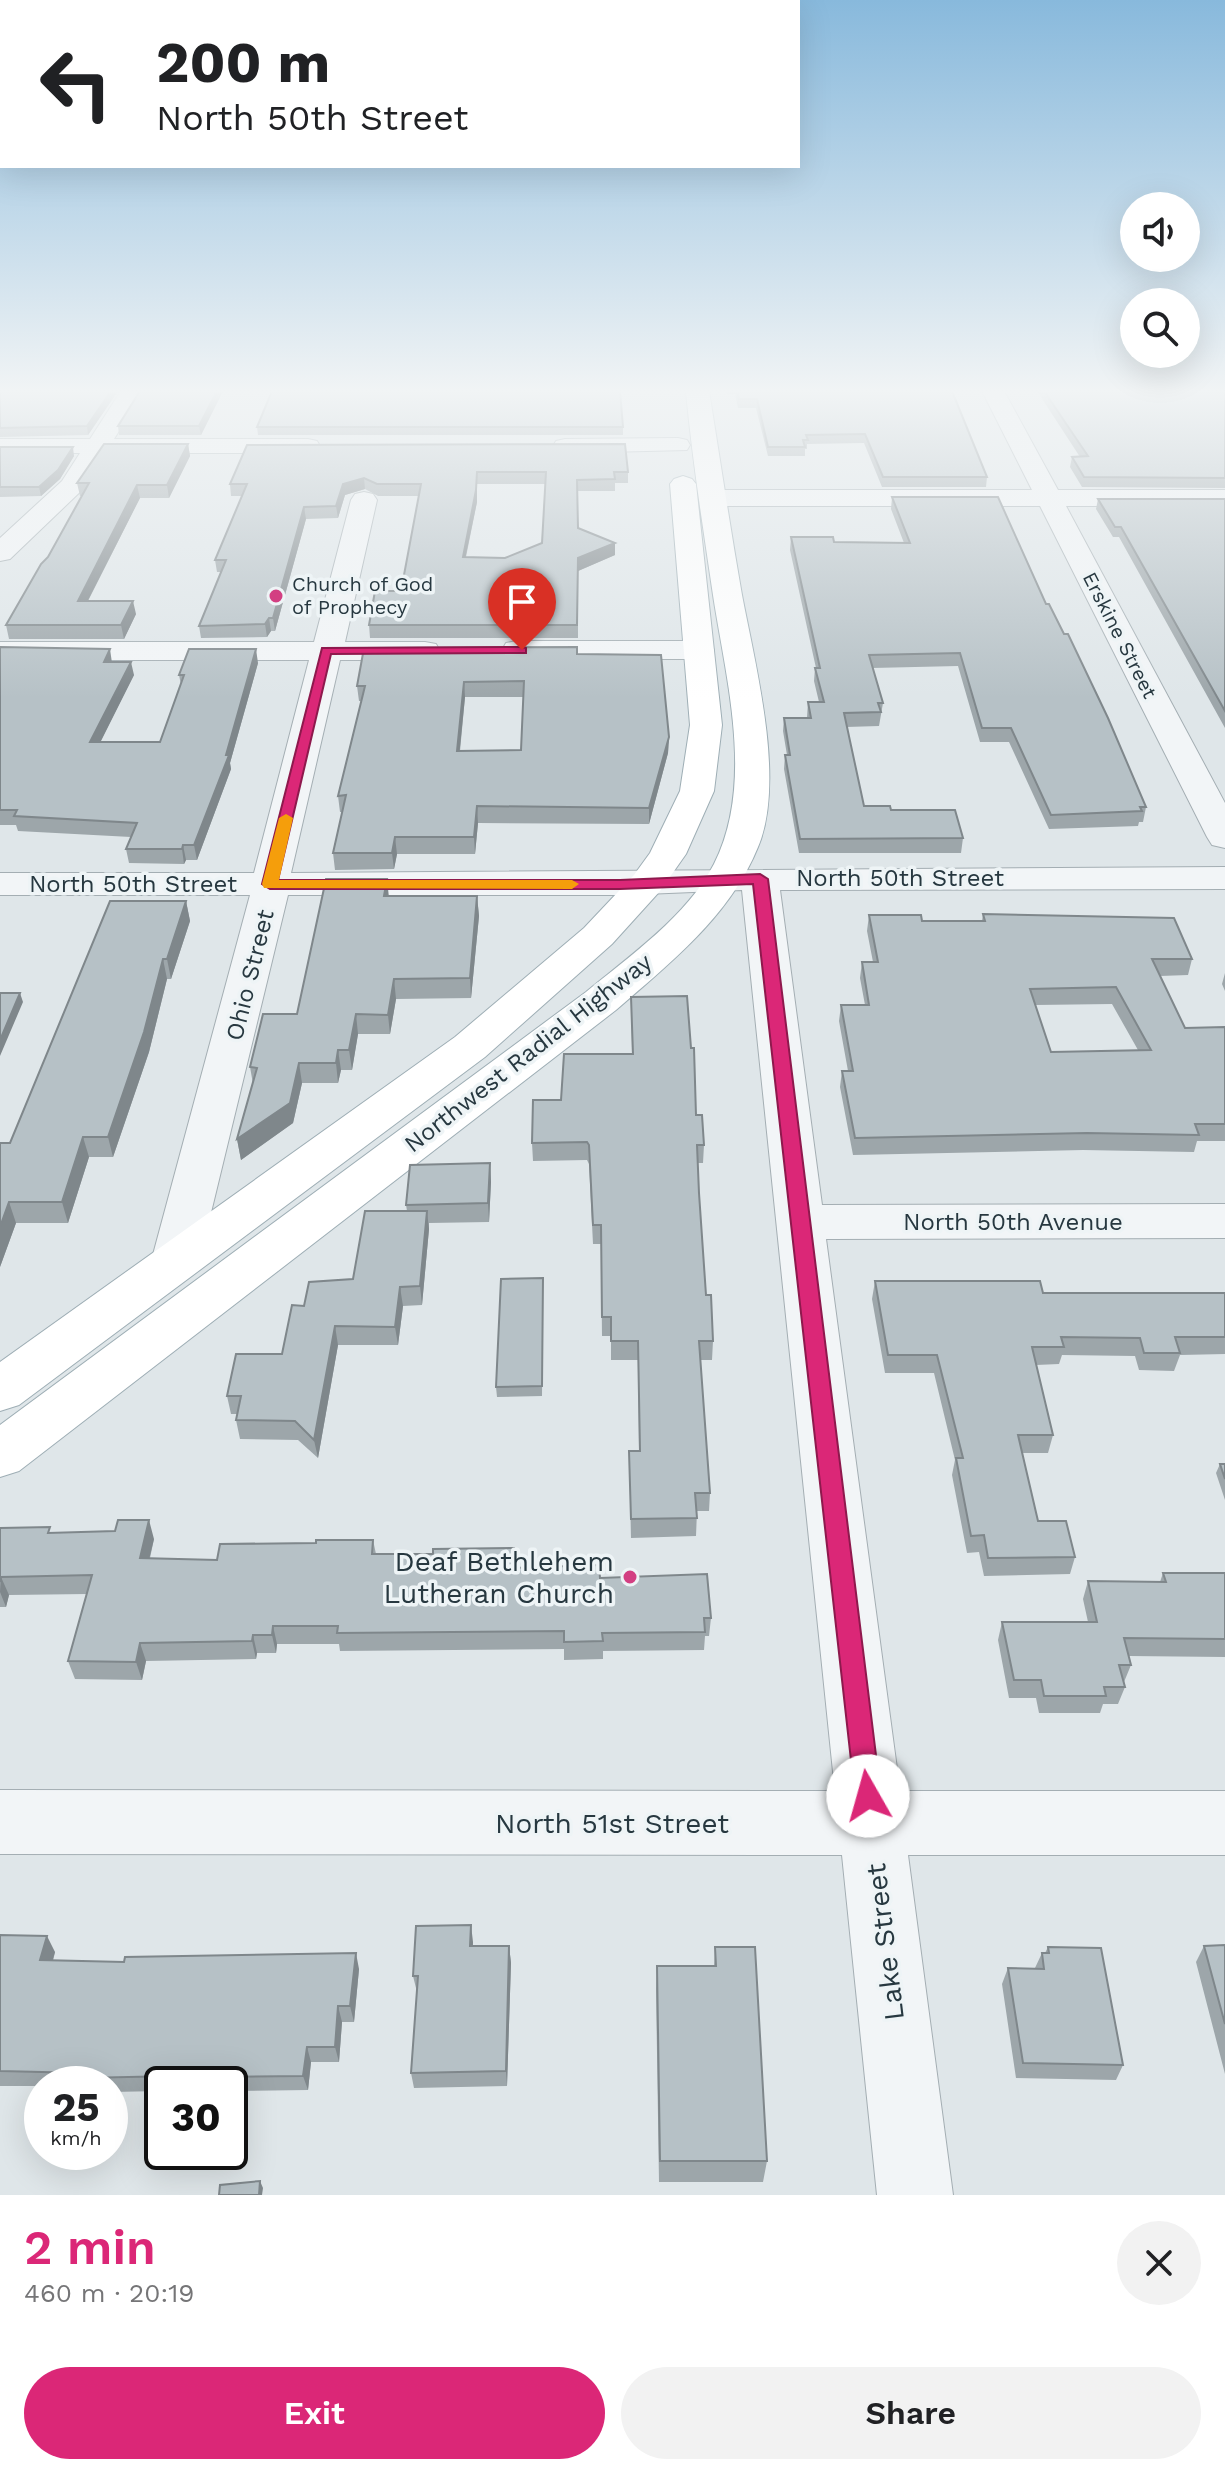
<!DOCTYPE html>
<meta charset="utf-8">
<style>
:root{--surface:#fff;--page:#f2f2f2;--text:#202124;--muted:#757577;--accent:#db2777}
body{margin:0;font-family:"Work Sans",sans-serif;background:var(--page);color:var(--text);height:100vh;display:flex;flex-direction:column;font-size:30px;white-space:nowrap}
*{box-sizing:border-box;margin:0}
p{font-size:26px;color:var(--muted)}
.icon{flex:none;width:44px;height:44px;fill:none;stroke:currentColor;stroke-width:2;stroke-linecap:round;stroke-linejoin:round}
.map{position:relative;height:2195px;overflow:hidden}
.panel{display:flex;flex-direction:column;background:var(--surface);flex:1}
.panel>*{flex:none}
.guide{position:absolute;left:0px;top:0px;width:800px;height:168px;box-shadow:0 8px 32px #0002;background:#fff;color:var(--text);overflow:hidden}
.tools{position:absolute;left:1120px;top:192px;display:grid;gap:16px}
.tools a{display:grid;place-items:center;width:80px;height:80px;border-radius:50%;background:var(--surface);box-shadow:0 8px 32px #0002;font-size:40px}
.speed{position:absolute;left:24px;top:2066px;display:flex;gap:16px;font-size:40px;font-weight:700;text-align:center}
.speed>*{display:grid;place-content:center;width:104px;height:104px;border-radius:50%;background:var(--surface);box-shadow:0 8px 32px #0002;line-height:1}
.speed small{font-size:20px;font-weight:400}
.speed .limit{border:4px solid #111;border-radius:12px;background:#fff;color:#111}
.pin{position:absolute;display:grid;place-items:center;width:68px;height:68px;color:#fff;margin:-82px -34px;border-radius:50% 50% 50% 0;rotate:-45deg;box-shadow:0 0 8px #0007}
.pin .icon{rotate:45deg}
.me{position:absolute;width:88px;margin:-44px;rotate:353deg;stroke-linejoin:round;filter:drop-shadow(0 0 6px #0008)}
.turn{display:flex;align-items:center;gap:28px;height:168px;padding:0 24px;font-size:36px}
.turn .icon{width:104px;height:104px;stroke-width:2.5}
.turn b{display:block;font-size:56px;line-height:68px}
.round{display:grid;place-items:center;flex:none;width:84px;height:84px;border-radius:42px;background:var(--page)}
.overview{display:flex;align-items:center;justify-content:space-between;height:136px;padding:0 24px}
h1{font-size:48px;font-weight:600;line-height:60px;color:var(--accent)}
.button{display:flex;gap:16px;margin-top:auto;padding:16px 24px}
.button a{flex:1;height:92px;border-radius:48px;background:var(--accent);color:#fff;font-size:32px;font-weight:600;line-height:92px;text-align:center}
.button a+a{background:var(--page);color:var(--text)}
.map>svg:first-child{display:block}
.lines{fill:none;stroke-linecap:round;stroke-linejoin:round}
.minor-casing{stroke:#a4aeb3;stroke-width:2}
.major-casing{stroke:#9eaeb5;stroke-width:2}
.minor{fill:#f2f5f7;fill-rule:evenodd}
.major{fill:#fff;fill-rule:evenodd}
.wall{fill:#9da6aa;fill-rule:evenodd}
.shaded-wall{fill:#7f878b}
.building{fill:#b6c1c6;stroke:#7f878b;stroke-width:2;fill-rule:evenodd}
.route{fill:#db2777;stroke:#8e194d;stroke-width:2}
.slow{fill:#f59e0b}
.poi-dot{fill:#d33f82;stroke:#eef4f6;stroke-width:3}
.labels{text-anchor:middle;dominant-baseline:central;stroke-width:7;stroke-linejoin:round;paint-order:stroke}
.far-poi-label{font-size:20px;fill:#273840;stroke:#eef4f6;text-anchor:start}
.far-street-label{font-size:20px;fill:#273840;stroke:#eef4f6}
.street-label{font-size:24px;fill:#273840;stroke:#eef4f6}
.near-poi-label{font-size:28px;fill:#273840;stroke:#eef4f6;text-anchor:end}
.near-street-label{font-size:28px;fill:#273840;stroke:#eef4f6}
</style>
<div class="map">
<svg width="1225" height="2195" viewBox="0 0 1225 2195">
<rect width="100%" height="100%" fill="#dfe6e9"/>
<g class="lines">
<g class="minor-casing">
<path id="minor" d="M121 391H144L114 439H308L317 441 320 446 317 451 308 453H105L81 491 10 559 0 561V538L62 481 80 453H0V439H90Z
M982 391H1004L1058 490H1225V506H1066L1225 803V848L1212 845 1207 837 1040 506H712L703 504 699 498 703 492 712 490H1032Z
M678 438 687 440 690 445 687 450 565 453 556 451 553 446 556 441 565 439Z
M364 492 373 494 377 500 345 642H425L436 644 440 651 436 658 425 660H340L291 873 1225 867V889L780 890 822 1205 1225 1204V1238L826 1239 900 1791H1225V1855H908L953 2195H877L842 1855 0 1854V1790L835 1791 742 890 620 895H288L199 1262 192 1275 175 1280 158 1275 151 1262 250 895H0V873H254L309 660H0V642H314L351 500 355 494Z
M517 641H699L710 643 714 650 710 657 699 659H517L506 657 502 650 506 643Z"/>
</g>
<g class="major-casing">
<path id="major" d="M686 391H709C720 459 730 527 742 595 755 664 786 781 758 847 730 916 670 963 616 1010L19 1471 0 1477V1425L586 992C631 955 687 916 714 864 755 783 726 680 713 595 703 527 692 459 686 391Z
M683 476 692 479 696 484 722 725 714 791 686 854 660 891 612 944 485 1057 19 1405 0 1411V1362L455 1037 584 928 634 875 650 853 680 791 690 725 670 484 674 479Z"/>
</g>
<use href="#minor" class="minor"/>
<use href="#major" class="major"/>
</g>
<path class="wall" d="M0 391H118L88 435 0 437Z
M223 391 201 435H119L118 426Z
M727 391H952L987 477 986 487H882L864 443 807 444V449H805V456H768L756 408H738L735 394H727Z
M1037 391H1225V488L1082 487 1070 467 1072 457H1080Z
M257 427H623V435H258Z
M188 444 190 456 169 498H140L88 601 136 614 124 639H9L6 625 48 557 82 496H80L77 483Z
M247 445 628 472V483H615V491H578V528L615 543V555L578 571V638H370L369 625 401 591 419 496H378L365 489 345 495 338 518 306 519 275 631H271L267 637 201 638 199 626 221 572H217L215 560 242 496H231L230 484ZM477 484H545L542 543 505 558 466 557 477 502Z
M0 447 74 456 60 479 41 496 0 497Z
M892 497 1046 604 1146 807 1143 822H1139L1138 826 1049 829 1009 742H980L958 666 872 668 883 703 879 726 846 727 864 806 891 810 963 838 961 853H799L784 769 785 755H787L783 731 784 718H807L808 702H819L814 681 815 668H816L790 550 791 537 834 542 904 543 891 509Z
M1098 499H1225V728L1119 537H1113L1096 509Z
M0 647 112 662 134 675 100 742H160L181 685 179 675 258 663 230 763 231 769 197 860H186L184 864 129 863 126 849 131 837 18 831 16 825H0Z
M577 654 669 737 668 753 649 824 478 823 475 854H397L394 869 335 870 333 853 342 812H340L338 796 361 701H359L357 686ZM465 697H524L521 750 460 751Z
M389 896H477L479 916 471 998 396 999 390 1034H358L352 1070H341L338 1083H302L293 1123 241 1160 237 1139 253 1084 250 1067 297 1014Z
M186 901 190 921 171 979H167L149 1052 113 1157H89L68 1223H16L0 1267 10 1143Z
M983 914 1192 959 1188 975 1160 976 1185 1028 1225 1027V1141H1197L1194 1152 1083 1150 853 1155 840 1087 842 1071H848L839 1021 841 1005H865L860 978 862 962H873L867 931 869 915 922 921H982ZM1112 1004 1138 1050 1051 1052 1035 1005Z
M1225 973V991L1222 984Z
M631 997 696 1115 704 1145 703 1163H698L699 1193 706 1295 713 1341 712 1360H700L710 1493 709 1511H697L696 1536 631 1538 629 1451H639L638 1360H611V1336H602L601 1244H593L589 1164 587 1160 533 1161 532 1143 561 1100 632 1054Z
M490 1163 491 1182 489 1222 429 1223V1229L422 1305 403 1306 398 1345H338L318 1458 298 1440 240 1439 236 1420 238 1414H231L227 1396 282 1354 304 1306 353 1279 407 1211 406 1205Z
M543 1278 542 1396 497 1397 496 1387Z
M875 1281 1043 1293H1225V1354L1180 1355 1174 1371 1139 1370 1135 1356 1062 1355 1059 1364 1036 1365 1053 1435 1048 1453H1022L1038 1521 1075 1557 1070 1574 984 1576 979 1552 967 1553 952 1475 955 1460 934 1373H885L872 1299Z
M1220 1464H1225V1500L1216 1473Z
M0 1528 52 1533 154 1539 150 1558 217 1560 316 1543 373 1540 376 1554 600 1578 711 1618 709 1636H705L704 1650 603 1651V1659L564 1660V1649L340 1651 339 1644H277L276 1653H257L256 1659 146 1661 142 1680 75 1679 68 1661 87 1594 9 1595 6 1607H0Z
M1163 1573H1225V1657L1129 1656 1131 1665 1124 1682 1125 1687 1118 1704H1103L1100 1713H1039L1036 1698H1009L998 1640 1002 1622H1088L1083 1599 1088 1581 1160 1582Z
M0 1935 55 1952 53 1961 359 1969 354 2022H342L339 2062H311L308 2090 230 2091V2084H162V2091L110 2092V2084H42V2086H0Z
M473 1942V1946H509L511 1963 507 2086 414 2088 411 2073 417 1992 413 1976Z
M1225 1945V2074L1196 1962 1204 1946Z
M715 1947 767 2161 763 2182H659L656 1989 657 1966H714Z
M1048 1947 1123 2065 1116 2080 1016 2078 1002 1984 1008 1968H1035L1042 1953H1045Z
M164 2152H215L214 2163H169Z"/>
<path class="shaded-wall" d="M111 391H118L88 435 87 426Z
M217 391H223L201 435 199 426Z
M188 444 190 456 169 498 167 485Z
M73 447 74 456 60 479 41 496 39 487Z
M477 472V502L463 569V557Z
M364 478 365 489 345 495 338 518 336 506 343 484Z
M137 485 140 498 81 614 78 601Z
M304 507 306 519 275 631 273 618Z
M615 543V555L578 571V638V558Z
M133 601 136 614 124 639 121 625Z
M269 618 271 631 267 637 265 624Z
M110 649 112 663 104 662Z
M256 649 258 663 230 763 231 769 197 860 194 845 226 755Z
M131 662 134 675 93 757 90 742Z
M464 682 465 697 458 767 457 751Z
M669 737 668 753 649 824V808Z
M477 806 478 823 475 854 474 837Z
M395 837 397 854 394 869 392 853Z
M183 845 186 860 184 864 182 849Z
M387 879 389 898 384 896Z
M477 896 479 916 471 998 470 978Z
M186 901 190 921 171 979 167 959Z
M163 959 167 979 149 1052 113 1157 108 1137Z
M394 979 396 999 390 1034 388 1015Z
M20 993 23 1002 0 1056V1040Z
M356 1014 358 1034 352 1070 349 1050Z
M338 1050 341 1070 338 1083 336 1063Z
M299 1063 302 1083 293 1123 241 1160 237 1139Z
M83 1137 89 1157 68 1223 62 1202Z
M490 1163 491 1182 489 1222 488 1203Z
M9 1202 16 1223 0 1267V1227Z
M427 1211 429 1229 422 1305 420 1286Z
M400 1287 403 1306 398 1345 395 1327Z
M335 1326 338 1345 318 1458 314 1440Z
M149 1520 154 1539 145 1576 140 1558Z
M1 1577 9 1595 6 1607 0 1592Z
M273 1626 277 1644 276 1653 272 1635Z
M253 1635 257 1653 256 1659 252 1641Z
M140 1643 146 1661 142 1680 136 1662Z
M471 1925 473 1942 472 1963 470 1946Z
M47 1936 55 1952 48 1976 40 1960Z
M509 1946 511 1963 507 2086 506 2071Z
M356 1953 359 1969 354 2022 350 2006Z
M338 2006 342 2022 339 2062 335 2047Z
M307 2047 311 2062 308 2090 303 2076Z
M209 2152H215L214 2163Z
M260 2181 263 2188 262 2195H259Z"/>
<path class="building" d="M0 391H111L87 426 0 428Z
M140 391H217L199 426H118Z
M272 391H620L623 427H257Z
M737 391H952L987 477H883L865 434 806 435 808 440H803L805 447H768L757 399H739Z
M1044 391H1225V478L1084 477 1072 457 1088 456Z
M104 444H188L167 485H137L78 601H133L121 625H6L41 564 48 557 89 483H77Z
M625 444 628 472H614L615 479 577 480 578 528 615 543 578 558 577 625H369L375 591H401L421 484H377L364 478 343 484 336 506 304 507 273 618H269L265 624 199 626 226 560H215L247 484H230L247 445ZM477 472H546L542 543 505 558 463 557 476 490Z
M0 447H73L58 470 39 487H0Z
M892 497H998L1046 604H1049L1064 634H1068L1108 718 1146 807H1140L1142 811 1051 815 1011 728H982L960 653 869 655 883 703H878L881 712 844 713 864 806H890L891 810H955L963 838 800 839 785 755H790L784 718H811L808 702H824L815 668H820L791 537H833L834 542 910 543Z
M1098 499H1225V711L1121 527H1115Z
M0 647 110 649 104 662H131L90 742H160L184 675H179L189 649H256L226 755H229L194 845H183L182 849H126L137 823 14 816 17 810H0Z
M577 647V654L661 655 669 737 649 808 477 806 474 837H395L392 853H333L346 795 338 796 365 686H357L364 648ZM524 681 521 750 457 751 464 682Z
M326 879H387L384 896H477L470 978 394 979 388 1015 356 1014 349 1050H338L336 1063H299L290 1103 237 1139 257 1068 250 1067 263 1014H297Z
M110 901H186L167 959H163L144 1032 108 1137H83L62 1202H9L0 1227V1143H10Z
M983 914 1174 918 1192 959H1152L1185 1028 1225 1027V1124H1195L1199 1135 1087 1133 855 1138 842 1071H853L841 1005H869L862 962H878L869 915H921L922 921H985ZM1116 987 1151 1050 1051 1052 1030 989Z
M0 993H20L0 1040Z
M687 996 691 1048H694L696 1115H702L704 1145H697L699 1193 706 1295H711L713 1341H699L710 1493H695L697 1518 631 1519 629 1451H640L638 1341H611V1317H602L601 1225H593L589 1145 587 1142 532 1143 533 1100H561L564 1054H633L631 997Z
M490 1163 488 1203 406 1205 410 1165Z
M365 1211H427L420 1286 400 1287 395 1327 335 1326 314 1440 295 1421 236 1420 241 1396H227L236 1354H282L292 1305 304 1306 309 1282 353 1279Z
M543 1278 542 1386 496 1387 501 1279Z
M875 1281H1040L1043 1293H1225V1337H1175L1180 1353H1144L1140 1338 1061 1337 1064 1347H1032L1053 1435H1018L1038 1521H1066L1075 1557 988 1558 984 1535 971 1536 956 1458H963L937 1355H888Z
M1220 1464H1225V1479Z
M118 1520H149L140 1558 217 1560 220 1544 316 1543V1540H373L372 1554H433V1549L514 1548 513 1568 599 1565 600 1578 707 1574 711 1618H704L705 1632 602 1633 603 1641 564 1642V1631L337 1633 338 1626H273L272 1635H253L252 1641 140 1643 136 1662 68 1661 92 1575 1 1577 0 1582V1528L50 1527 48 1533 115 1531Z
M1163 1573H1225V1639L1124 1638 1131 1665H1119L1125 1687H1104L1106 1696H1044L1041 1680H1014L1002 1622H1097L1088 1581 1166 1582Z
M471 1925 470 1946H509L506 2071 411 2073 418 1976H413L416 1926Z
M0 1935 47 1936 40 1960 124 1962 125 1957 356 1953 350 2006H338L335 2047H307L303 2076 219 2077 218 2084H173L174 2076 82 2078 83 2073 0 2071Z
M1225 1945V2024L1204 1946Z
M715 1947H755L767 2161H660L657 1966H716Z
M1048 1947 1101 1948 1123 2065 1023 2063 1008 1968 1044 1969 1042 1953H1049Z
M260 2181 259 2195H219L220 2185Z"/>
<linearGradient id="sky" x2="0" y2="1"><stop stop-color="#88b9dc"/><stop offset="0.56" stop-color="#f1f4f5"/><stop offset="1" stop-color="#f1f4f5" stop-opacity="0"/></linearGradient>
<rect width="1225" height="698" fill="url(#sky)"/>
<path class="route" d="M522 647 526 648V653L331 654 278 880H620L760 874 768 879 881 1796 877 1806 868 1809 859 1806 855 1796 753 884 620 889H270L262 884 322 648Z"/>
<path class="slow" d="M286 814 293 818 279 880H572L579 884 572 889 264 888 262 884 279 818Z"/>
<g class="poi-dot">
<circle cx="276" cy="596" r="8"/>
<circle cx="630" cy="1577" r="8"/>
</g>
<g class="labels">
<g class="far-poi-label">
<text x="292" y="584">Church of God<tspan x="292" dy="23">of Prophecy</tspan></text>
</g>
<g class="far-street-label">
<text transform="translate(1120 635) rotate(63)">Erskine Street</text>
</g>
<g class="street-label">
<text x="900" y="878">North 50th Street</text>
<text x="133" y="884">North 50th Street</text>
<text transform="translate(250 975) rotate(-76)">Ohio Street</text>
<text transform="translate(528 1053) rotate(-38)">Northwest Radial Highway</text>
<text x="1013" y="1222">North 50th Avenue</text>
</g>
<g class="near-poi-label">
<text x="614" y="1561">Deaf Bethlehem<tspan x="614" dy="32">Lutheran Church</tspan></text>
</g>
<g class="near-street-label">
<text x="612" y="1823">North 51st Street</text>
<text transform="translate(885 1942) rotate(-97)">Lake Street</text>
</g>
</g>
</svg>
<div class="tools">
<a><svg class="icon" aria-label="sound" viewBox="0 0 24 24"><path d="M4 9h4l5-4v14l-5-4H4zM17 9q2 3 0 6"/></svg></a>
<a><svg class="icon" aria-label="search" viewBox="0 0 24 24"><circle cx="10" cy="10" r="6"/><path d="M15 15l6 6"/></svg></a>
</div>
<div class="speed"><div>25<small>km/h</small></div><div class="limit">30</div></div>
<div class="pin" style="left:522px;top:650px;background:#d93025"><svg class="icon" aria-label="arrive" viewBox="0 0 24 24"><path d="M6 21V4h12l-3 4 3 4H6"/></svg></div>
<svg class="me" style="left:868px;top:1796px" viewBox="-20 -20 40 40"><circle r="19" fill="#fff"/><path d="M0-13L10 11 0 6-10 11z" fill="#db2777"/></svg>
<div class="guide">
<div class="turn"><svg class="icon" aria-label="left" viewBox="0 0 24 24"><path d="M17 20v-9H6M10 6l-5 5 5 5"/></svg><div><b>200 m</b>North 50th Street</div></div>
</div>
</div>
<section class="panel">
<div class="overview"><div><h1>2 min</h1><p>460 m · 20:19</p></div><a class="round"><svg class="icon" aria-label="close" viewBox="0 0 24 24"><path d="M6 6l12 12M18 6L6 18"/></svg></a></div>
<div class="button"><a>Exit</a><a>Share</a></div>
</section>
